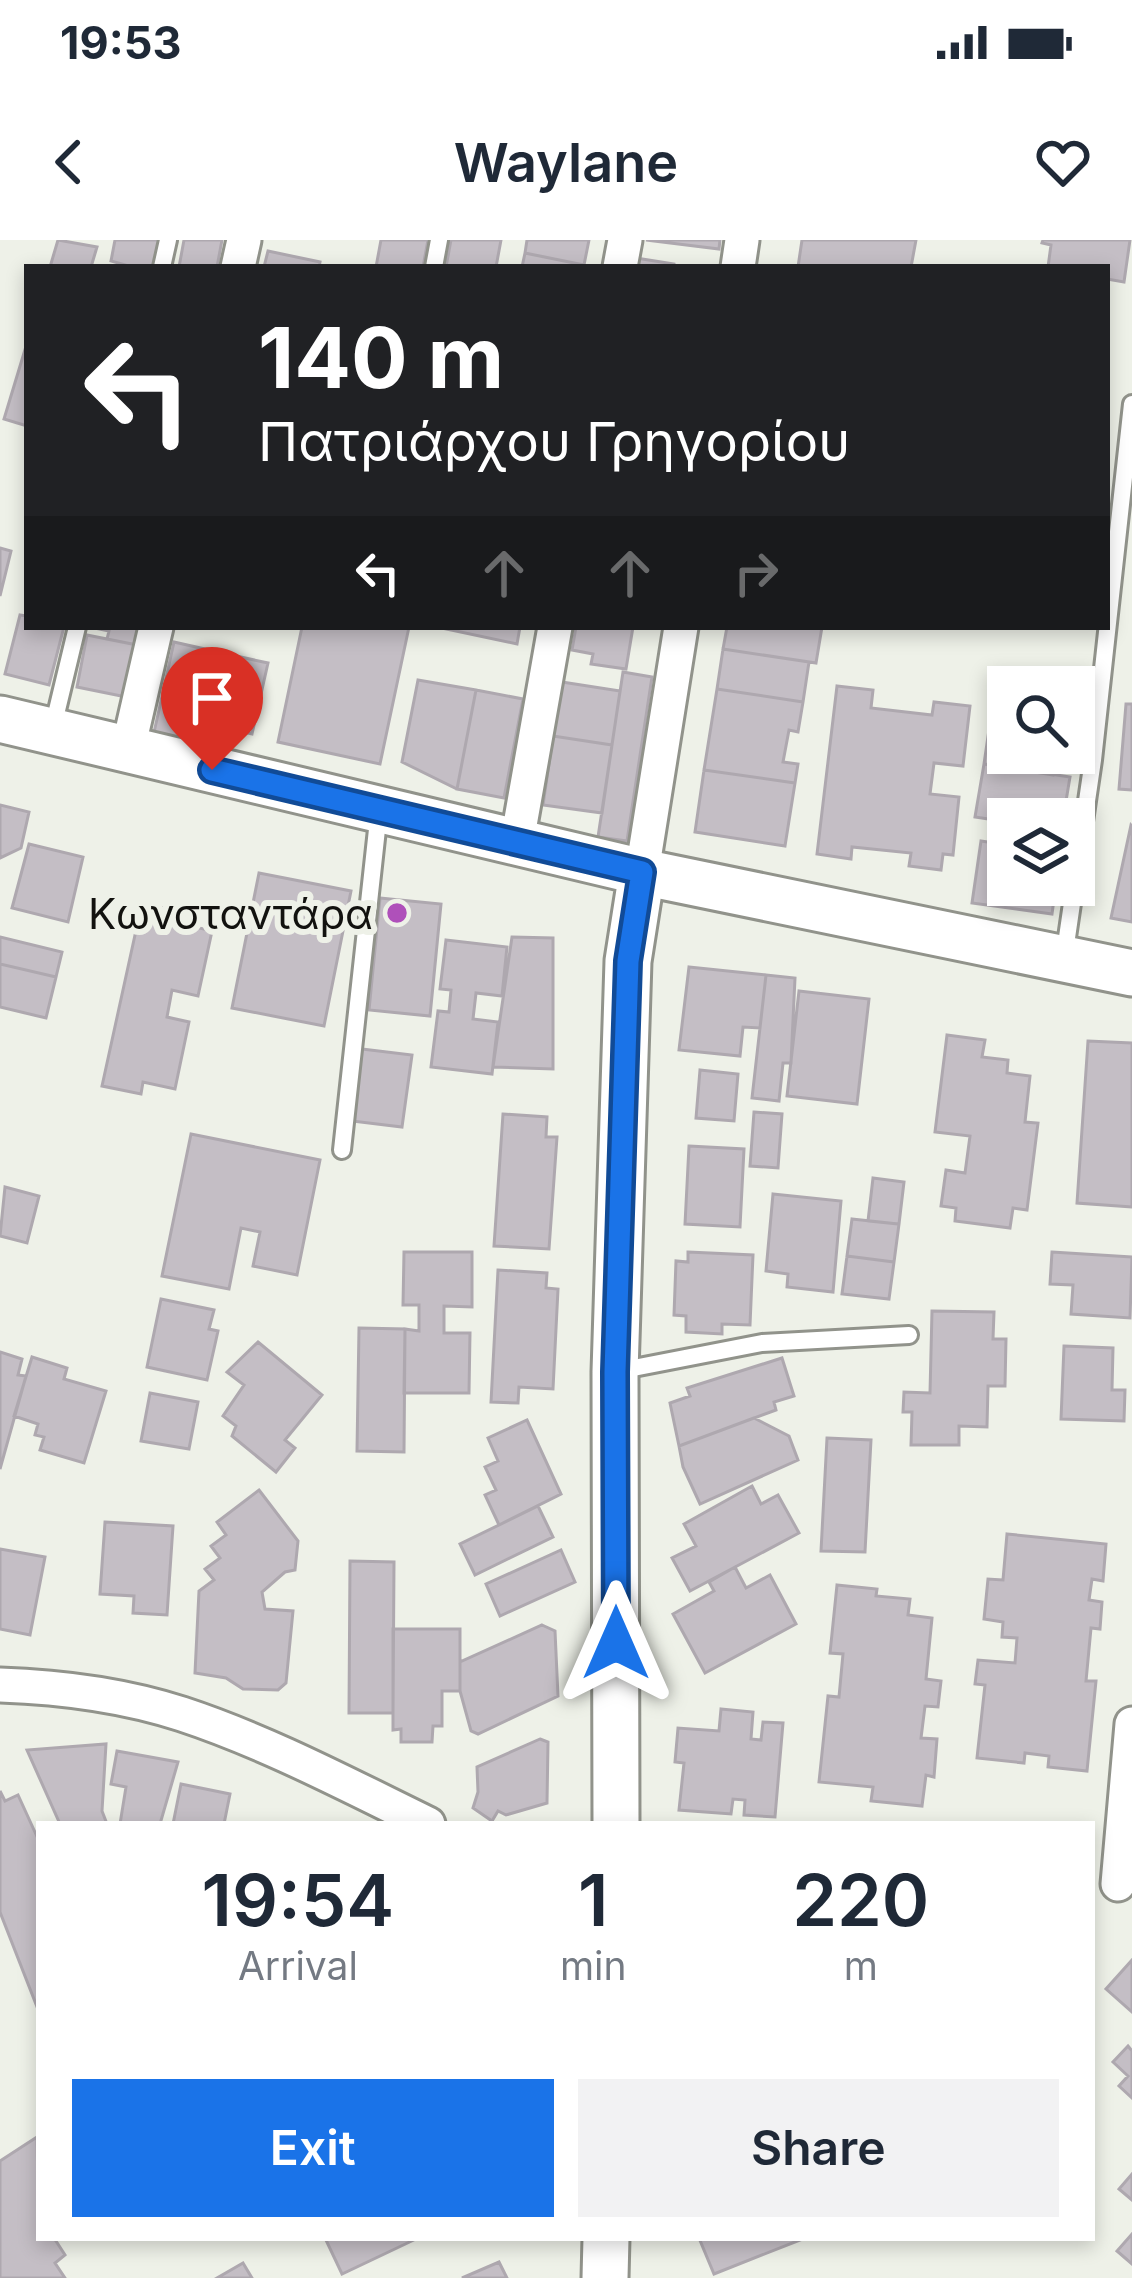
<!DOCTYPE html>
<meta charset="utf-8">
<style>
:root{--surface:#fff;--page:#f2f2f3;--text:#1f2937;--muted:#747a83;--accent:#1a73e8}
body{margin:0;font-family:Inter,sans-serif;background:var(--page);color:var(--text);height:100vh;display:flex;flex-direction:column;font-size:45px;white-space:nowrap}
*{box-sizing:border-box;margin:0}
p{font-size:39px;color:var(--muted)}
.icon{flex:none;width:66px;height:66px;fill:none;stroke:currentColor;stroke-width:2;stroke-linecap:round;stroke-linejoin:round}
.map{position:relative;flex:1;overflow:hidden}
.sheet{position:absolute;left:36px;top:1581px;width:1059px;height:420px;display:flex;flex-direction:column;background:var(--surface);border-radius:0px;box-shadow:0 6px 18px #0003}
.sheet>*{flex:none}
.top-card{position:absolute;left:24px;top:24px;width:1086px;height:366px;border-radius:0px;box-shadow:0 6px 18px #0003;background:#202124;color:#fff;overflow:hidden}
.buttons{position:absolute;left:987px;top:426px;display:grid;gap:24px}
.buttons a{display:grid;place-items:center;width:108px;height:108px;border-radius:0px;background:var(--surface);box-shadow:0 6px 18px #0003;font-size:60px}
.pin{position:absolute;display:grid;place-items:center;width:102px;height:102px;color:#fff;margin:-123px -51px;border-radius:50% 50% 50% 0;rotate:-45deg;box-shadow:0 0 12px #0007}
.pin .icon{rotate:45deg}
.me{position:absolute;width:132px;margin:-66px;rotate:0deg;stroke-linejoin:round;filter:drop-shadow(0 0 9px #0008)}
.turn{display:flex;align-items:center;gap:42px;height:252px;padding:0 36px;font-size:54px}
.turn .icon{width:156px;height:156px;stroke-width:2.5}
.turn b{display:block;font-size:84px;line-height:102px}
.lanes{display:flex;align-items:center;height:114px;padding:0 36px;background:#0003;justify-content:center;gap:60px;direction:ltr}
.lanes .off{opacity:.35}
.eta{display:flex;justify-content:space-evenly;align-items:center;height:204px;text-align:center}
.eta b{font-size:72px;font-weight:600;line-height:84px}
.primary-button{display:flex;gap:24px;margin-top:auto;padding:24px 36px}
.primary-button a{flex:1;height:138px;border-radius:0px;background:var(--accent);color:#fff;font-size:48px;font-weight:600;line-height:138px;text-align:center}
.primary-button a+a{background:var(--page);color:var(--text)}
.status{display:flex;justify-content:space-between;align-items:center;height:84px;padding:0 60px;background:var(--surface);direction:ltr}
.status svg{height:33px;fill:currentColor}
header{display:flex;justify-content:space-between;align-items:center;height:156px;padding:0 36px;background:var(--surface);font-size:54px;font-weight:600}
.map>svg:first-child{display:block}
.building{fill:#c4bec5;stroke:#aea8af;stroke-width:3}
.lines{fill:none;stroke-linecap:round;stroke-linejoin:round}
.lane-casing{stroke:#91938b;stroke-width:22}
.street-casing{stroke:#91938b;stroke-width:39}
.secondary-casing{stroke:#91938b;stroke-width:51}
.lane{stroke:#fff;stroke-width:16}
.street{stroke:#fff;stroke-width:33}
.secondary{stroke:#fff;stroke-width:45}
.route-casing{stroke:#114b97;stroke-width:30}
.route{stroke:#1a73e8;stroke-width:21}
.poi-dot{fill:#af50ba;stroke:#eef1e8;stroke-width:4.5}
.labels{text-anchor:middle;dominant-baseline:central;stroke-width:12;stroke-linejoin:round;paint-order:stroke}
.poi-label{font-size:42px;fill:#12120f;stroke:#eef1e8;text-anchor:end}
</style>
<div class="status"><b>19:53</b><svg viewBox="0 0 49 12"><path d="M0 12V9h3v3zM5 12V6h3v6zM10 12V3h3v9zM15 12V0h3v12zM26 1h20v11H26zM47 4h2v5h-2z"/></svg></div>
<header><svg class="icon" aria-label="back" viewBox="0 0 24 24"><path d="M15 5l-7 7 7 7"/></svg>Waylane<svg class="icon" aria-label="heart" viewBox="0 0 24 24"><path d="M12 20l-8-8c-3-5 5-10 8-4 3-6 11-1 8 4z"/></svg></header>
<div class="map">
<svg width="1132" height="2038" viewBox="0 0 1132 2038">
<rect width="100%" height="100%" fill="#eef1e8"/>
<path class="building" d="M58 0 97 7 91 27H50Z
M115 0H160L154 27H132L111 21Z
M184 0H222L217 27H179Z
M381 0H428L423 27H376Z
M451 0H501L496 27H446Z
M527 0H589L584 25 525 13Z
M646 0H720L719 9Z
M802 0H916L911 27H798Z
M1043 0H1130L1124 42 1107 39V27H1048L1051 5 1042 3Z
M268 11 320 22 319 27H264Z
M525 13 584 25 583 27H522Z
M636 18 674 24V27H635Z
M27 103V186L4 179Z
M0 308 11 311 0 356Z
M20 375 27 376V387H64L49 445 5 434Z
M90 387H146L142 406 107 399 109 391Z
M302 387H409L380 524 278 502Z
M437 387H520L517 404Z
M576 387H633L626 429 591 424 593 414 572 410Z
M727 387H822L816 423 723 409Z
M87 395 142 406 131 458 77 447Z
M174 402 218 412 197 507 153 497Z
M723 409 809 422 803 462 717 449Z
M218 412 268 423 252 494 202 483Z
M623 432 652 437 627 601 598 597Z
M418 440 476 450 457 549 402 522Z
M562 442 620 451 612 505 553 496Z
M837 446 873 450 871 468 932 475 934 462 970 466 963 526 934 523 930 554 959 557 953 615 943 614 941 630 909 626 911 613 852 607 851 619 817 614Z
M717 449 803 462 798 492 789 490 783 522 798 524 795 543 704 530Z
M1008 449V513H1057L1053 535 984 524 992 469 1004 471Z
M476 450 523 459 504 558 457 549Z
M1126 464H1132V550L1119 549Z
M553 496 612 505 602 573 543 565Z
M984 524 1070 537 1063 579H1008V582L975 577Z
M704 530 795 543 785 606 695 592Z
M0 565 29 572 21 608 0 618Z
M1131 585 1132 586V682L1111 678Z
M981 601 1008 605V645H1056L1052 674 972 663Z
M29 604 83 617 68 682 12 668Z
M259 633 351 651 324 786 232 768Z
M380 658 441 664 430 776 369 770Z
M142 663 181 672 179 683 212 691 198 756 172 750 167 777 189 782 175 849 143 842 141 854 102 846Z
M0 697 62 712 56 737 0 724Z
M512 697 553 698V829L493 827Z
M446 700 507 707 502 756 476 753 473 779 498 782 492 834 431 827 438 771 449 772 451 750 440 749Z
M0 724 56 737 46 778 0 767Z
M689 727 766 735 760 788 743 787 740 816 679 810Z
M766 735 795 738 791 823H783L779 861 752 858Z
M799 751 869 759 857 864 787 856Z
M947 795 985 800 982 817 1008 820 1007 833 1030 836 1025 882 1038 883 1027 970 1013 968 1010 988 955 981 956 968 941 966 946 930 965 933 970 896 935 892Z
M1088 801 1132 803V967L1077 963Z
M362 809 412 815 402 887 352 881Z
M700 830 738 834 734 881 696 878Z
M754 872 782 874 778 928 750 926Z
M503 874 547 877 546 897H557L549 1009 494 1006Z
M191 894 320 920 297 1035 253 1026 260 992 241 988 229 1049 162 1036Z
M689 906 744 909 740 987 685 984Z
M873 938 904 942 899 984 868 981Z
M5 947 39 956 27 1003 0 996Z
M773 954 841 961 833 1052 787 1047 788 1034 766 1031Z
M852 979 899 984 894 1022 847 1016Z
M404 1012H472V1067L444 1066V1093H470L469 1153H404L405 1089 419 1091V1065H403Z
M688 1012 753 1015 750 1085 722 1084V1094L686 1092V1076L674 1075 676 1021 688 1022Z
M1052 1012 1132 1017 1130 1078 1071 1074 1073 1045 1050 1044Z
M847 1016 894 1022 889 1059 842 1054Z
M498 1030 547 1033 546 1048 558 1049 553 1149 519 1147 518 1163 491 1162Z
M161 1059 214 1070 209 1089 218 1091 207 1140 147 1127Z
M932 1071 994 1072 993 1099H1006L1005 1146H988L987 1187 959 1186V1205H911L912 1172H903L904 1152 930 1153Z
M359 1088 405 1089 404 1212 357 1211Z
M258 1102 322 1155 285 1200 295 1208 276 1232 232 1196 236 1186 223 1176 244 1145 227 1132Z
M1064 1106 1113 1108 1112 1150H1125L1124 1181 1061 1179Z
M0 1112 22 1119 18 1135 26 1136 0 1229Z
M32 1117 67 1128 64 1139 106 1151 84 1223 40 1210 44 1197 35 1195 38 1184 14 1176Z
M782 1118 794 1156 774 1162 776 1170 679 1206 670 1163 690 1156 687 1148Z
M150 1153 198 1162 189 1209 141 1201Z
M754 1178 789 1196 798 1220 700 1264 683 1227 679 1206Z
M527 1180 561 1254 499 1285 485 1255 496 1250 485 1227 498 1221 488 1198Z
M827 1198 871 1200 865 1312 821 1311Z
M752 1246 761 1264 778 1255 799 1293 690 1351 672 1318 696 1306 684 1284Z
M259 1250 298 1301 295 1330 285 1332 262 1352 265 1369 293 1371 286 1443 278 1450 243 1449 226 1438 195 1433 199 1351 214 1340 205 1329 220 1318 211 1306 226 1295 217 1282Z
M538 1266 553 1297 475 1335 460 1304Z
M105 1282 173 1286 167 1375 133 1373 134 1356 100 1354Z
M1007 1294 1106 1304 1103 1341 1092 1339 1089 1360 1102 1362 1100 1389 1091 1388 1086 1441H1096L1087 1531 1048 1527 1049 1516 1025 1513 1024 1523 977 1518 985 1445 975 1444 978 1420 1015 1423 1017 1398 1002 1397 1003 1382 984 1379 988 1339 1003 1340Z
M0 1309 45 1317 30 1395 0 1389Z
M561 1310 575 1342 500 1376 486 1344Z
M350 1321 394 1322 393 1473H349Z
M735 1327 746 1348 770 1335 796 1384 705 1433 673 1374 714 1351 709 1342Z
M837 1345 877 1349 876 1356 910 1359 908 1375 932 1378 926 1439 941 1441 938 1467 925 1466 921 1498 937 1499 934 1537 926 1535 922 1566 871 1561 873 1547 819 1542 828 1456 839 1457 843 1414 830 1413Z
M542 1385 555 1391 558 1456 478 1494 471 1491 460 1451V1422Z
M393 1389H460V1451H442V1486H433L432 1502H401V1489L393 1490Z
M721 1469 753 1472 751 1499 761 1500 763 1482 783 1483 775 1577 744 1575 745 1560 733 1559 731 1574 679 1570 684 1523 675 1522 678 1488 719 1491Z
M540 1499 548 1502 547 1563 506 1575 498 1571 492 1581 473 1568 478 1552 477 1527Z
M106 1504 102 1571 107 1584H60L27 1510Z
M117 1511 178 1522 160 1584H120L126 1547 111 1544Z
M181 1544 230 1554 224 1584H173Z
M0 1551 5 1561 18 1555 39 1601V1772L0 1672Z
M1132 1720V1772L1106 1749Z
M1128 1806 1132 1811V1858L1119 1846 1128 1836 1113 1822Z
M37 1897 39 1998H54L65 2015 55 2023 65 2038H0V1921Z
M1132 1934V1960L1119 1949Z
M1132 1994V2024L1117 2011Z
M325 1998H418L342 2034Z
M699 1998H805L714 2034Z
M499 2022 507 2038H462Z
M243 2023 252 2038H217Z"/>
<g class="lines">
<g class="lane-casing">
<path id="lane" d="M162 27 168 0
M434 27 439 0
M52 491 77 387
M1064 718 1093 520 1132 164
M342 910 379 571
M618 1131 762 1103 909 1095"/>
</g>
<g class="street-casing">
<path id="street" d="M238 27 244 0
M620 27 625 0
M738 27 742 0
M128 509 156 387
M517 602 555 387
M642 632 681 387
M0 1445C59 1447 126 1456 182 1474 267 1502 348 1545 428 1584
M1118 1644 1132 1484"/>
</g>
<g class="secondary-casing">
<path id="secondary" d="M0 479 642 632 1132 733
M616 1584 615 1132 628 721 642 632
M605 2038 606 1998"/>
</g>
<use href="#lane" class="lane"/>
<use href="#street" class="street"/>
<use href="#secondary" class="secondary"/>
</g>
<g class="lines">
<g class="route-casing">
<path id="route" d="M212 530 642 632 628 721 615 1132 616 1403"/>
</g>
<use href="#route" class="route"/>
</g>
<circle class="poi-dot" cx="397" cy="673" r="12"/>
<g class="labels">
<g class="poi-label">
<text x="373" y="673">Κωνσταντάρα</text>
</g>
</g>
</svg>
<div class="buttons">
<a><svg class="icon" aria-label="search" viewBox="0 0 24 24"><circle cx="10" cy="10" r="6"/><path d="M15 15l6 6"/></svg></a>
<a><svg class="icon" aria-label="layers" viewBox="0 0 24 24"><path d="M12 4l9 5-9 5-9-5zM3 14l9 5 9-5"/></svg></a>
</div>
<div class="pin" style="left:212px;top:530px;background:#d93025"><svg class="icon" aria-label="arrive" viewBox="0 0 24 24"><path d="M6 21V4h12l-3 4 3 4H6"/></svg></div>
<svg class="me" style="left:616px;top:1403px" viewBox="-20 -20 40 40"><path d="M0-17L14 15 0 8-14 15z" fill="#1a73e8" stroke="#fff" stroke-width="4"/></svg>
<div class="top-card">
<div class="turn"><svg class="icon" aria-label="left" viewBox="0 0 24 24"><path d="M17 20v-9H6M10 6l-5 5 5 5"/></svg><div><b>140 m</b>Πατριάρχου Γρηγορίου</div></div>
<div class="lanes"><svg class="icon" aria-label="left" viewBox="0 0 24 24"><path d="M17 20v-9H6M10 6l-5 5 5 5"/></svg><svg class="icon off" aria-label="ahead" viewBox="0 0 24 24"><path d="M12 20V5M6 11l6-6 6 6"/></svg><svg class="icon off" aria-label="ahead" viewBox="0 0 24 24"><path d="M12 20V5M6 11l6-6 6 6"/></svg><svg class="icon off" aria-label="right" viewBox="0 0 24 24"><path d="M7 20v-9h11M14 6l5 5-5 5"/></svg></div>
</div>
<section class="sheet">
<div class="eta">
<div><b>19:54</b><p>Arrival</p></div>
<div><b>1</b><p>min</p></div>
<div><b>220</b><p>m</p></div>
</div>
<div class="primary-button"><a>Exit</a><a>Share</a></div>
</section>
</div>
